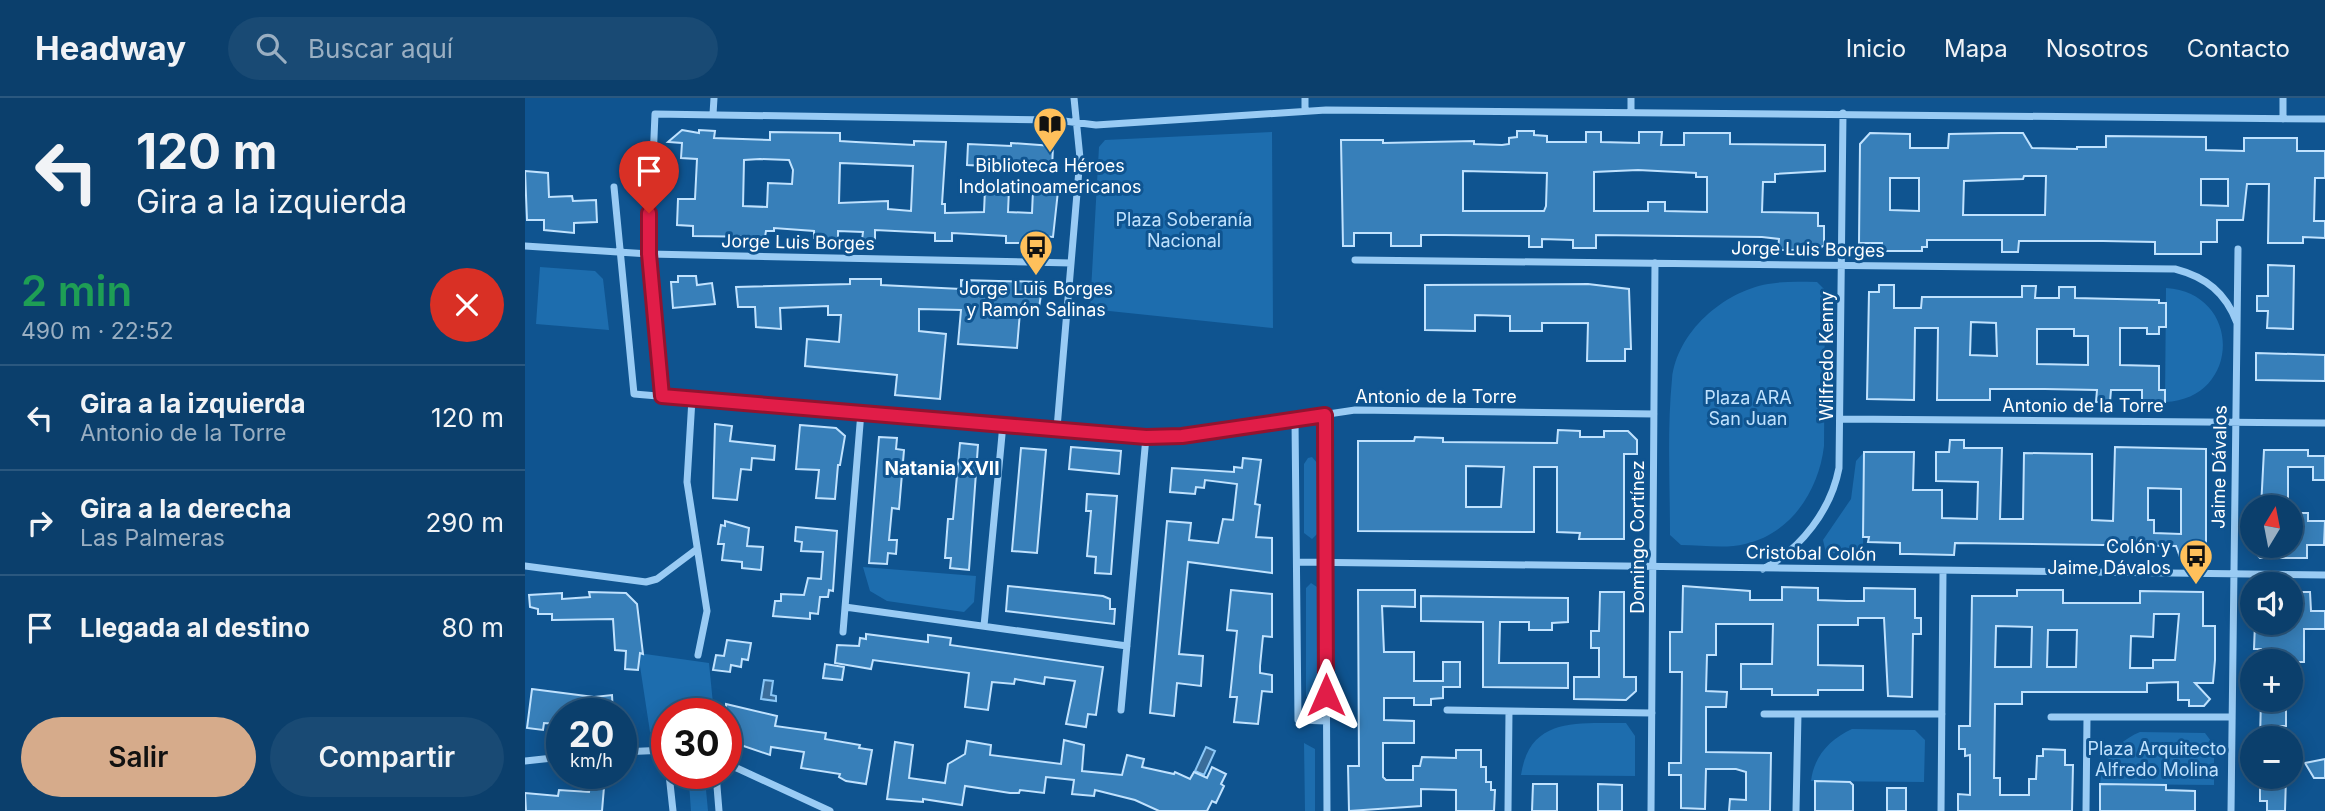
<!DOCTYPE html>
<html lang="es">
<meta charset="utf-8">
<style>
:root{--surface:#0b3f6c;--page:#194a74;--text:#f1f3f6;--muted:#9aafc2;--line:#2b587f;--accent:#d6ab8b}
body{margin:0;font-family:Inter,sans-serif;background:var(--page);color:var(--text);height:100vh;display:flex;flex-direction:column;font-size:26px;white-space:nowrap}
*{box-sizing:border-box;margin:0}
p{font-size:23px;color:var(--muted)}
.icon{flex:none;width:38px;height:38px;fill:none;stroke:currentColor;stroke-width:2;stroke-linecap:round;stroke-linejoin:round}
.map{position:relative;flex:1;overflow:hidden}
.drawer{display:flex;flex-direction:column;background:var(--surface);width:525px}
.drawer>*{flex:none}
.top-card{background:#0b3f6c;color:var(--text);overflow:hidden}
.needle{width:46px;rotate:10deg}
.tools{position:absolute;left:1715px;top:397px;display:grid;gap:14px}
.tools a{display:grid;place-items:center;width:63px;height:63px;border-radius:50%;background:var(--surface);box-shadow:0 4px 18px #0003,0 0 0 2px var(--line);font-size:35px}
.speed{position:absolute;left:21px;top:600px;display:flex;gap:14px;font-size:35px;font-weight:700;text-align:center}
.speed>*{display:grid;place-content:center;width:91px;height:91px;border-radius:50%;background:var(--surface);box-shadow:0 4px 18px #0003,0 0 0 2px var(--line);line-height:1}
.speed small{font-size:18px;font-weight:400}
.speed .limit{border:10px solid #d22;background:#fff;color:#111}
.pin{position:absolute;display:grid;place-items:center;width:60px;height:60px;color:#fff;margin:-72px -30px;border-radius:50% 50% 50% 0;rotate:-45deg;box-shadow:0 0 7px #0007}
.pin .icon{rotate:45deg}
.me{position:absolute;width:77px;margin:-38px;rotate:0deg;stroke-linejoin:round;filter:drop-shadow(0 0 5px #0008)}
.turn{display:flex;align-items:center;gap:24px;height:147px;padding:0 21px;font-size:32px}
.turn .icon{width:91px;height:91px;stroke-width:2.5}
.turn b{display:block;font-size:49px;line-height:60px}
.round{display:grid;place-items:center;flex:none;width:74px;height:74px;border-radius:37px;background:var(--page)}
.overview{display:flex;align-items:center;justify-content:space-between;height:119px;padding:0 21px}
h1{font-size:42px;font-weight:600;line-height:52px;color:#1e9e55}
.cta{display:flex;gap:14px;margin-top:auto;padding:14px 21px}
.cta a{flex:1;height:80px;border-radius:42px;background:var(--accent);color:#111;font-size:28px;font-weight:600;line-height:80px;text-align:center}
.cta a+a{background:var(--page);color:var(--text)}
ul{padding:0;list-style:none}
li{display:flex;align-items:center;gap:21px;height:105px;padding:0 21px;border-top:2px solid var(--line)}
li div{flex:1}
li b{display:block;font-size:26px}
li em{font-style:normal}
header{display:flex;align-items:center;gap:42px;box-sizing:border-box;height:98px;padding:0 35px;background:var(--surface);border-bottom:2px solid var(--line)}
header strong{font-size:33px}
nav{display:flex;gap:38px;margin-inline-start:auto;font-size:24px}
.search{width:490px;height:63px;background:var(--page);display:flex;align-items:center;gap:18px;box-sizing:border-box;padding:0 24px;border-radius:38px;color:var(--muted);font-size:26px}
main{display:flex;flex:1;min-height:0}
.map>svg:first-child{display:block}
.green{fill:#1d6dae}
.water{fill:#3a6d9a;stroke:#8ac7f7;stroke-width:2}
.building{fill:#377fb9;stroke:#c0e2fe;stroke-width:2;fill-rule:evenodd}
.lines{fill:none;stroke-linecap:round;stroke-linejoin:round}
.minor{stroke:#99cbf4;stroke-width:7}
.route-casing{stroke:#92132f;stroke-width:18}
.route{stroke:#e11d48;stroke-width:12}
.labels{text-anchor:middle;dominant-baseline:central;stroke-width:6;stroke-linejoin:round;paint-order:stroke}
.poi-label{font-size:18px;fill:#fff;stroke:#0f5490}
.park-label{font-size:18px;fill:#c0e2fe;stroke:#0f5490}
.street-label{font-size:18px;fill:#fff;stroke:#0f5490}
.neighbourhood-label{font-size:19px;font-weight:bold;fill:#fff;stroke:#0f5490}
</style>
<header>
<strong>Headway</strong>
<div class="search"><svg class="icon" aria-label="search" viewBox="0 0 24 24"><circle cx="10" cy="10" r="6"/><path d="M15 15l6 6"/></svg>Buscar aquí</div>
<nav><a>Inicio</a><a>Mapa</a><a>Nosotros</a><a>Contacto</a></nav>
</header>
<main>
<section class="drawer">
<div class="top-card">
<div class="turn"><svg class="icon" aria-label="left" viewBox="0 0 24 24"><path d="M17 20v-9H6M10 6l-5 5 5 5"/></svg><div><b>120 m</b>Gira a la izquierda</div></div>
</div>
<div class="overview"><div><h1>2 min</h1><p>490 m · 22:52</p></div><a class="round" style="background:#d93025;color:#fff"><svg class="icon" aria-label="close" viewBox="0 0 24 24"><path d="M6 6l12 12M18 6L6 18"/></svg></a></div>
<ul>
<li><svg class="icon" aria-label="left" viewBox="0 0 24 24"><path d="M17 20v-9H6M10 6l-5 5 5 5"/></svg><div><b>Gira a la izquierda</b><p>Antonio de la Torre</p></div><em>120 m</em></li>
<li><svg class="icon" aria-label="right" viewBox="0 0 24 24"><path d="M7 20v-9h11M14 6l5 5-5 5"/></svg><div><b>Gira a la derecha</b><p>Las Palmeras</p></div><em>290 m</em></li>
<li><svg class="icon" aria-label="arrive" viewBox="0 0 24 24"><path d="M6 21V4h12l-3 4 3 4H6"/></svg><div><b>Llegada al destino</b></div><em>80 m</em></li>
</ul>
<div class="cta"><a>Salir</a><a>Compartir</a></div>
</section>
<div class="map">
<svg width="1800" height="713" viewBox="0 0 1800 713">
<rect width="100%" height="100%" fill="#0f5490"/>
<path class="green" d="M747 34 748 230 565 211 574 49 580 42Z
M15 169 70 173 78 181 84 232 11 226Z
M1292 184 1300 192 1299 348C1294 392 1266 436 1220 446 1201 451 1176 447 1156 447L1145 437C1145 386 1142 332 1147 281 1152 234 1198 194 1243 186 1259 183 1276 184 1292 184Z
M1641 190C1718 195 1716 301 1640 304Z
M1339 354 1338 456 1301 455 1298 442 1326 401 1331 363Z
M787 359 793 366V435L787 441 779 435V366L783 360Z
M338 469 451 478 449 504 439 514 362 503 345 493Z
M786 485 792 489 793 599 786 604 781 598V490Z
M113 555 184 565 189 616H142V635L125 634Z
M1101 625 1110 638V678L996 677C1005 617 1055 626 1101 625Z
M1327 631 1390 632 1400 642 1399 684 1286 683C1289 658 1305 641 1327 631Z
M1615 634 1680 635 1689 647V687L1575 686C1577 662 1593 643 1615 634Z
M779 645 790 651V713H780Z
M171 676 180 681 183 713H166L164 685Z"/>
<path class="water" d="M239 582 248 583 246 597 251 598V603L236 601Z
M681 649 690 653 679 677 670 673Z"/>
<path class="building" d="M157 32 174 35V32L190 33 189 40 245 42V34L315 35V43L331 44 389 47V43L421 44 417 106H420V115L459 114 460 91H484L483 114 507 115 508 92 533 93 528 139 514 138 513 145H481V138L427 135V143H410V135L350 132V142H337L338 134 313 133V141L289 140V133L249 130V133H241L240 139 168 138V128L152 127 153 101H170L172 61 156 60 157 45 143 44ZM235 61 264 62 268 72 267 86 243 85 242 109 218 108 219 62ZM315 65 388 68 386 113 363 111V103L314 105Z
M992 33H1009V37L1022 38V44H1061V34H1076V44L1114 45V34H1137L1136 47H1159V35H1205V46L1300 47V73L1250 76V84H1238L1237 114 1293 115V128H1299V147L1293 152H1253L1254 141 1237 139 1071 137V150H1048V142L1017 141V149H1004V138L920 137H896V148H866V135H829V148H818L816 42H858V45L949 43V46L977 47 984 46V40L992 39ZM1113 72 1171 75V79H1182V114L1140 113V104H1123V113H1069V74ZM938 73 1022 75 1021 108 1019 113H938Z
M1345 35 1385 36V50H1423L1424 36 1476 35H1498L1507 50 1552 51V49H1581V38L1681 39V52L1719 53V40H1772V53H1800V80H1790L1789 123H1800V140L1778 139V145H1743L1744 86H1722L1718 122H1692V144H1676V156H1630V144L1578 143H1494L1493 154H1477V142H1402V149H1397V153H1357V145H1334L1335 46ZM1499 78H1521L1520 117H1438L1439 83 1498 81ZM1365 80H1394V113L1365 112ZM1676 81H1703V108L1676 107Z
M486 45 528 48 527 71 442 67 443 46 486 48Z
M0 73 23 75 24 99 47 98 48 103 71 102 72 124 49 125V135L19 132V122H2Z
M1743 167 1769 168 1768 231 1742 230 1743 213H1732V198H1743Z
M153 178H171L172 187 187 185 190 206 148 210 146 184H153Z
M325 181H356V187L436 191V182L518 184 513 216 495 214 492 250 433 246 436 212 394 211V233L421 236 415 301 370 297 372 277 280 268 282 241 314 244 316 217H303V208L255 210 256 231 231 229 230 209H213L211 189 325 186Z
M1063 186 1104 191 1106 251H1100V263H1062L1063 225H1017V233H985V218L950 217V233L900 232V187Z
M1354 187H1369V210H1396L1397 199H1497V188H1511L1510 200H1534V189H1550V200L1634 202V205H1641V229H1634V236H1622V230H1595V267L1634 268V292H1640V304H1617V292H1586L1585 304H1571L1572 292 1520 291H1465V302H1412L1413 230H1390L1389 302 1342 301 1344 194H1354ZM1446 224 1471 225 1472 258 1445 257ZM1512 231H1549V238H1563V267L1512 266Z
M1731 255 1800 257V283L1731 282Z
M190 326 207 328 205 343 250 348 249 362 227 360 226 372 216 371 212 402 188 400Z
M275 327 311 330 320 338 315 367H313L310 401 291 400 294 372 271 371Z
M1033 332 1055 333V339H1079V333H1103L1112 342V356H1099V441H1054L1055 435 1032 434V369H1009V434L833 433V343H889L890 339 918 340V344L1032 345ZM941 368 979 369 976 409H941Z
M354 339 372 340 371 351 379 352 374 411 367 410 364 442H372L371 456 363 455 362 466 344 465Z
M1425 342H1439V350H1477L1475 421H1498L1499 355 1567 356V422L1588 423 1590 349 1681 351V453H1675V459H1655L1651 448 1430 445 1429 457 1384 456H1375V445L1343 444 1344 439H1338L1339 354H1389L1388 392H1417V420L1452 421 1453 384 1411 383V354H1424ZM1623 390 1656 391V436L1629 435V422H1623Z
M435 345 453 347 444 472 425 470 426 460H420L423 421H428Z
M546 349 596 353 594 376 544 371Z
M496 350 521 352 512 455 487 453Z
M1739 352H1783V358H1800V382H1788V369H1763V410H1736Z
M718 360 736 362 730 406 735 407 731 439 747 440V475L663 464 654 556 678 558 676 588 652 585 649 618 625 615 642 423 666 425 664 442 693 445 698 421 708 422 712 386 680 382 679 390 671 389 670 396 645 394 647 370 709 374V369L717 370Z
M562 396 592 398 586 476 570 475 571 459 562 458 566 413H561Z
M1766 415H1783V423H1800L1799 447H1782V460H1735L1724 448H1766Z
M200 423 224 430 222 448 238 449 236 472 217 470V464L197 462 199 446H193L196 427 200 428Z
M271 429 312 433 308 493 304 492 303 499H295L293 516 285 515V521L248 518 250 503H256V496L279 497 283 480 296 481 298 454 276 453 277 444 270 443Z
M483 488 578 498 585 501V511H590L589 526 481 513Z
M1158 488 1225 493V502H1257V489L1293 490V502L1322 503H1339V490L1390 491V520H1396V536H1388L1387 599 1363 598 1359 520H1333V527H1293V567L1338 568V592H1293V597H1247V591H1216V566H1247L1248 526H1191V557H1182L1181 593 1202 594 1201 609H1181V654L1246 655 1245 713H1204L1205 701 1221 702V674L1211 671H1181L1180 711 1156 710V677H1144V665H1156L1157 574H1145V534H1157Z
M706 492 747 496V539L738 538 735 568V575L747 577V594L737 593 733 626 709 624 712 599H705L712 533 702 532Z
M833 492H890V509L857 508 859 554H889V583H918V564H935V589H918V600L906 601V607H889V600H859V622L889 623V645H858V679L861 682H888V668H895L897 659 931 660V652H956V669H961V684H966V692H970L969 713H931V692L896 691V708L824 713 823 668H834Z
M1492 492H1538V505H1615V493L1678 494V528H1690V562L1688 585H1670L1685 601 1679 608H1664V602H1653V584L1622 585V594H1497V606H1470L1469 680H1475V697H1504V681H1511L1512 658H1518V651L1540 652V667H1548L1547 713H1433V696L1445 697V657L1440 658V651H1434V628H1445L1447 498H1492ZM1629 516H1654L1650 562H1628V570H1605L1606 538 1628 539ZM1471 528 1507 529 1506 569H1470ZM1523 532H1552L1551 569H1522Z
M64 494 101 495 112 506 118 556 115 555 113 572 100 571 101 553 90 552 88 521 27 522V516H13V511L5 509 4 497 37 495V501L65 499Z
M1075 494H1099V579H1111V593L1101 602 1049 601V579H1074V550H1066V533H1074Z
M1770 494H1785L1786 513H1800V531H1779V564H1736V551H1729L1730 525H1770Z
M896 498 1043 500V524L1027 525V532H1004V524H975L974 565H1043V590L958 589V524L896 523Z
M341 536 403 544V537L426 540 425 547 578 569 571 617 563 616 561 629 541 626 550 583 520 579 519 586 490 581 489 586 467 584 463 612 440 609 444 575 348 562 346 571 310 565 312 547 334 548 335 540 341 541Z
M202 542 226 545 223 562 217 561 216 569 206 567 205 574 188 572 191 557 199 558Z
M300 566 319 569 317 582 298 580Z
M7 591 69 599 87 597 88 616H37V625L34 626 19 625 18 632 2 630Z
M1736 602H1761V628H1754V640H1735Z
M201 606 252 618 250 628 301 635 300 641 335 647 334 650 347 652 341 686 321 683 314 679 315 676 276 670 279 654 246 649 245 657 207 644 208 641 201 639Z
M539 642 559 647 557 673 597 677 602 657 619 661 617 669 649 676 650 674 665 681 669 674 682 680 687 669 701 676 696 686 699 688 691 705 687 703 682 713H634L610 702 570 692 569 698 547 696 549 682 521 679 519 695 495 692 494 695H485L440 688 437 707 398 701V704L362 701 370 644 388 647 384 680 420 685 423 666 440 656 442 643 466 647 465 657 536 666Z
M1800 661V680H1789L1780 665Z
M1735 679H1761L1760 713H1742V703H1735Z
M1290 683 1325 684 1328 687V713H1290Z
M1008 686H1032V713H1007Z
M1073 686 1097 687V713H1073Z
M1575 686 1641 687V692L1670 693V713H1575Z
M65 688 79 689 77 713H1L0 695 33 698 34 692 64 694Z
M1362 690H1381V713H1362Z"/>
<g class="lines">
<path class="minor" d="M780 0V13
M1106 14V0
M188 16 189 0
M1758 21V0
M89 89 109 296 621 339 657 338 830 312 1129 316
M0 148 124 156 546 165
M830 162 1650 171C1681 179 1701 195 1712 225
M137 298 124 156 130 16 531 22 571 27 801 12 1800 21
M167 301 162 384 182 513 173 557
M800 317 802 713
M1316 321 1800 325
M770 322 773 622 801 623
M532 330 555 60 549 0
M772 464 1800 477
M0 468 121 484 132 481 172 451
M1238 471C1276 451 1306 412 1314 370L1318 15
M320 509 602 548
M459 528 478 326
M318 534 336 314
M596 612 621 339
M922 612 1127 615
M1239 616H1417
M1526 619H1707
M96 654 142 652
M0 663 37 659
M201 665 305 713
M144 676 148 713
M191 676 194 713
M983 713 984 613
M1126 713 1130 165
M1271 713 1273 616
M1416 713 1418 473
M1561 713 1562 620
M1706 713 1713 151"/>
</g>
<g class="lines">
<g class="route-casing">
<path id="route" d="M124 115V156L137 298 621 339 657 338 800 317 801 597"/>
</g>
<use href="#route" class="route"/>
</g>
<defs>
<g id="library-pin" transform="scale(1.75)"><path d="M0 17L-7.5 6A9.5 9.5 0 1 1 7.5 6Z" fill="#ffc05b" stroke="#0f5490"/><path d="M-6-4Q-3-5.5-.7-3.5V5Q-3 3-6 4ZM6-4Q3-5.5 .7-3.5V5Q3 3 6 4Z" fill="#111"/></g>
<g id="bus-pin" transform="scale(1.75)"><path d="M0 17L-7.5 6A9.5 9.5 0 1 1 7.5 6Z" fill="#ffc05b" stroke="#0f5490"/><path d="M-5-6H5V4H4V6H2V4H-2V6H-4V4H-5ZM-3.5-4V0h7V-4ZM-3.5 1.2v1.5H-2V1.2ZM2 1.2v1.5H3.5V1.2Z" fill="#111"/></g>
</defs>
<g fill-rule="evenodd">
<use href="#library-pin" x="525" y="26"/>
<use href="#bus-pin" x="511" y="149"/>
<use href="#bus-pin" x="1671" y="458"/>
</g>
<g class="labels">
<g class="poi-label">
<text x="525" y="67">Biblioteca Héroes<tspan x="525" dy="21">Indolatinoamericanos</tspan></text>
<text x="511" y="190">Jorge Luis Borges<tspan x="511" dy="21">y Ramón Salinas</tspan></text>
<text x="1646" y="448" text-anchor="end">Colón y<tspan x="1646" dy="21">Jaime Dávalos</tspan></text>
</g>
<g class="park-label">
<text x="659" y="121">Plaza Soberanía<tspan x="659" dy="21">Nacional</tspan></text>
<text x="1223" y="299">Plaza ARA<tspan x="1223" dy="21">San Juan</tspan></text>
<text x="1632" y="650">Plaza Arquitecto<tspan x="1632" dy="21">Alfredo Molina</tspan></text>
</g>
<g class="street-label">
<text transform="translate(273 144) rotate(1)">Jorge Luis Borges</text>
<text transform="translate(1283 151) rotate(1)">Jorge Luis Borges</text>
<text transform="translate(1301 258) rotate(-90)">Wilfredo Kenny</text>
<text x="911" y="298">Antonio de la Torre</text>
<text x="1558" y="307">Antonio de la Torre</text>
<text transform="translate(1694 369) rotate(-89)">Jaime Dávalos</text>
<text transform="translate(1112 439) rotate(-90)">Domingo Cortínez</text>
<text transform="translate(1286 455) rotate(1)">Cristobal Colón</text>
</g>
<g class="neighbourhood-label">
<text x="417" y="370">Natania XVII</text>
</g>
</g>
</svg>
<div class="tools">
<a><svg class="needle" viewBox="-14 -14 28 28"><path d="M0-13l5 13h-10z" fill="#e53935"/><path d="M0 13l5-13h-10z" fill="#9aafc2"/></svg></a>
<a><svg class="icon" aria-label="sound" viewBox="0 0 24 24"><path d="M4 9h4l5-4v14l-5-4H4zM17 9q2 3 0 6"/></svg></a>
<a>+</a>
<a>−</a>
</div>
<div class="speed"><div>20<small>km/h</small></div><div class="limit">30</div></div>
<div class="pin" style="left:124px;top:115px;background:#d93025"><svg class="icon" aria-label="arrive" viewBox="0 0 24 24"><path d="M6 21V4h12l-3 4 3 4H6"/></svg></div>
<svg class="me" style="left:801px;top:597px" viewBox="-20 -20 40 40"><path d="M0-17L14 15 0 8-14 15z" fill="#e11d48" stroke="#fff" stroke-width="4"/></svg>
</div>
</main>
